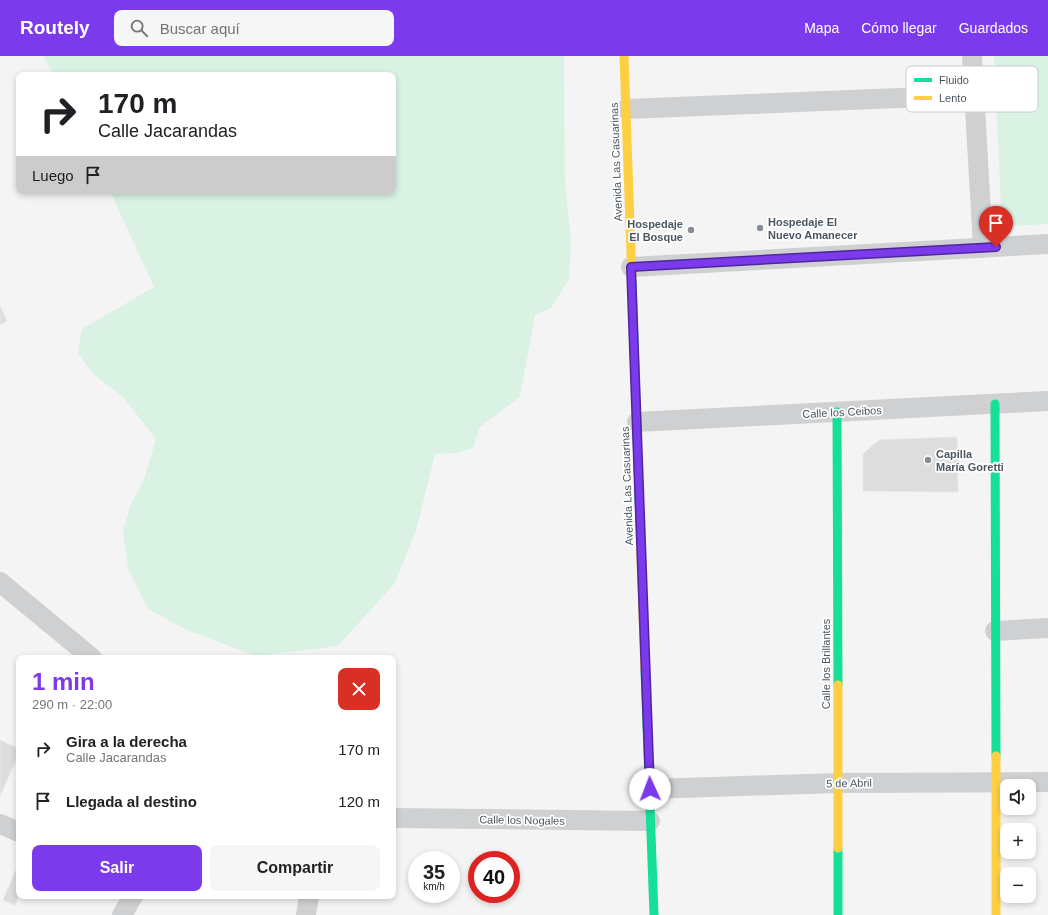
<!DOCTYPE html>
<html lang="es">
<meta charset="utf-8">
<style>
:root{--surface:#fff;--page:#f6f6f6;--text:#202124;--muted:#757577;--accent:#7c3aed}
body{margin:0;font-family:Arial,sans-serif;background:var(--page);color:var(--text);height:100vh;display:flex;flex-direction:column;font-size:15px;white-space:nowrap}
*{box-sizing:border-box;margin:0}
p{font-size:13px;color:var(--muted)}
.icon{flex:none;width:22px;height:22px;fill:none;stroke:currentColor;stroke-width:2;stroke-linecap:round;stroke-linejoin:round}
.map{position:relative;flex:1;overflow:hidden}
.drawer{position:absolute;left:16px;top:599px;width:380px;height:244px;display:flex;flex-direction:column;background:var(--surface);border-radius:8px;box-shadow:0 2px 6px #0003}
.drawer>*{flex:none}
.hud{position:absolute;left:16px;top:16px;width:380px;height:122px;border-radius:8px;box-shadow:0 2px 6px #0003;background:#fff;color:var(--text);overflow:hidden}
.controls{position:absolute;left:1000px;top:723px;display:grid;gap:8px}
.controls a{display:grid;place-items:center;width:36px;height:36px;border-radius:8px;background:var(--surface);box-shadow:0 2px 6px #0003;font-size:20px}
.speed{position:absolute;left:408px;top:795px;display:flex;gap:8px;font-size:20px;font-weight:700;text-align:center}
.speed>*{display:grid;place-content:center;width:52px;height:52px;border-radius:50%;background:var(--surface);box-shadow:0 2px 6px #0003;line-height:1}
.speed small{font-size:10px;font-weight:400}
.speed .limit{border:6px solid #d22;background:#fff;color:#111}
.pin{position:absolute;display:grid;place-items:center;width:34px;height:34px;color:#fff;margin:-41px -17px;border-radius:50% 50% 50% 0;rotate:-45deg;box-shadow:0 0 4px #0007}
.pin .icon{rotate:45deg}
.me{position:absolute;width:44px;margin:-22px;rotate:358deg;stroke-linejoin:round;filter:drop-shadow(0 0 3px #0008)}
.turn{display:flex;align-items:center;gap:14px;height:84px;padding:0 16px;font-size:18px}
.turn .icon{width:52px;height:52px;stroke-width:2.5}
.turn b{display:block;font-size:28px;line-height:34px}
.then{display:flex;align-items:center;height:38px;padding:0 16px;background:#0003;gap:8px;font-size:15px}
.round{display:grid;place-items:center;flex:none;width:42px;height:42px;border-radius:8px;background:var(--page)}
.headline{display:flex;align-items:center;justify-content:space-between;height:68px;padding:0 16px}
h1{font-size:24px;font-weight:700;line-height:30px;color:var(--accent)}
.button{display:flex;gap:8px;margin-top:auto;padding:8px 16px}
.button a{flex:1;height:46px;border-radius:8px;background:var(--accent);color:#fff;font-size:16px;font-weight:700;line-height:46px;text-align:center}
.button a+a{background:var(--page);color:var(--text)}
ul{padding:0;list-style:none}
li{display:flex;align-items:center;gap:12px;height:52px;padding:0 16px}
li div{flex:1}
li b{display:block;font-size:15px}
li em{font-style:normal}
header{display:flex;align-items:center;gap:24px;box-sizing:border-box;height:56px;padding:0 20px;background:var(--accent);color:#fff}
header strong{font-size:19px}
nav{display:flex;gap:22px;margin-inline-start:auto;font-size:14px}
.search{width:280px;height:36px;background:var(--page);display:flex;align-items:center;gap:10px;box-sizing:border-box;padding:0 14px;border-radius:8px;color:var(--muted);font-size:15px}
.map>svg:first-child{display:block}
.green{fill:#d9f2e3}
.building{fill:#ddddde;stroke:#e5e6e7}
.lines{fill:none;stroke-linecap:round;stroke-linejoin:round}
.street{stroke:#ced0d2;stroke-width:20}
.fast{stroke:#16e098;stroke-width:9}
.slow{stroke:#ffcf43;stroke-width:9}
.route-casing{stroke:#51269a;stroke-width:10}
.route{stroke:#7c3aed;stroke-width:7}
.poi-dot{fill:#868d94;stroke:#fff;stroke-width:1.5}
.labels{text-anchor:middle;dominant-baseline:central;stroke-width:3.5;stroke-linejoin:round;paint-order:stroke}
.street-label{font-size:11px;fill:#4a5661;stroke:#fff}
.poi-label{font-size:11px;font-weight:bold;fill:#4a5661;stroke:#fff;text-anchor:start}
.key{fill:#fff;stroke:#c9ccd0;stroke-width:1}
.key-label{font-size:11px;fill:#4a5661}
</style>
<header>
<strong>Routely</strong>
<div class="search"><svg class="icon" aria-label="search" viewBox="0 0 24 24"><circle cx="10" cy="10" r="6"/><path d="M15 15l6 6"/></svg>Buscar aquí</div>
<nav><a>Mapa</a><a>Cómo llegar</a><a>Guardados</a></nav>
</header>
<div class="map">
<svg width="1048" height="859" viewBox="0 0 1048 859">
<rect width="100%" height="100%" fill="#f4f4f4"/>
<path class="green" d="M44 0H564L565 128 571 183 569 223 551 252 535 259 520 341 480 371 473 392 457 397 435 398 416 475 395 527 338 590 256 600 187 574 148 553 128 512 123 475 131 448 143 426 156 383 123 341 92 317 78 297 82 273 154 231 110 135H393V19H53Z
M994 0H1048V168L1002 170Z"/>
<path class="building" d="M0 250 7 265 0 269Z
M957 381 958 436 863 435V398L879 384Z
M0 684 19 693V697L0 740Z
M19 807V839L15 849 3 844Z"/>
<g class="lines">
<path class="street" d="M972 0 983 191
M626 53 974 39
M631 211 1048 188
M637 366 1048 345
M0 526 92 602
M995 575 1048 572
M650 733 838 727 1048 726
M393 762 650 765
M0 768 19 776
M122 859 133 840
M306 859 309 840"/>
<path class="fast" d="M632 224 640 469
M995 348 996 700
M837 356 838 629
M645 614 654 859
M838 792V859"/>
<path class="slow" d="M624 0 632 224
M640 469 645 614
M838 629V792
M996 700V859"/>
</g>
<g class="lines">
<g class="route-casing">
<path id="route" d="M650 733 631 211 996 191"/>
</g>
<use href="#route" class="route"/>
</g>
<g class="poi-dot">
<circle cx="760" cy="172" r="4"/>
<circle cx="691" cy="174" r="4"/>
<circle cx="928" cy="404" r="4"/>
</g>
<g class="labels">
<g class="street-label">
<text transform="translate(616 106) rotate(-92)">Avenida Las Casuarinas</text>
<text transform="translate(842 356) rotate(-3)">Calle los Ceibos</text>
<text transform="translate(627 430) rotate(-92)">Avenida Las Casuarinas</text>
<text transform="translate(826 608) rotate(-90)">Calle los Brillantes</text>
<text transform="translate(849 727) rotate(-1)">5 de Abril</text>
<text transform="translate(522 764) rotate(1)">Calle los Nogales</text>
</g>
<g class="poi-label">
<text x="768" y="166">Hospedaje El<tspan x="768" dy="13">Nuevo Amanecer</tspan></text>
<text x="683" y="168" text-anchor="end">Hospedaje<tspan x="683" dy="13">El Bosque</tspan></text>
<text x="936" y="398">Capilla<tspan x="936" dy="13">María Goretti</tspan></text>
</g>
</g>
<rect x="906" y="10" width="132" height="46" rx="6" class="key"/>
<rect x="914" y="22" width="18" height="4" fill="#16e098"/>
<rect x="914" y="40" width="18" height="4" fill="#ffcf43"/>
<g class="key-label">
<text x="939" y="28">Fluido</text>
<text x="939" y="46">Lento</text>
</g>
</svg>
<div class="controls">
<a><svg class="icon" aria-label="sound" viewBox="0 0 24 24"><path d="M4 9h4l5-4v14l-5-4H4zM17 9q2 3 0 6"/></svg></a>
<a>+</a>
<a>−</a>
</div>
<div class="speed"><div>35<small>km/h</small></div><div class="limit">40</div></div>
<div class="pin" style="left:996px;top:191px;background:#d93025"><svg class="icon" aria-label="arrive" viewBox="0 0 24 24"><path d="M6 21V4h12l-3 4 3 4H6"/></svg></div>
<svg class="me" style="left:650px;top:733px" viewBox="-20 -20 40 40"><circle r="19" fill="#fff"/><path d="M0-13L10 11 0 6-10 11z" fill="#7c3aed"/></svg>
<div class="hud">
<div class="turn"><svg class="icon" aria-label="right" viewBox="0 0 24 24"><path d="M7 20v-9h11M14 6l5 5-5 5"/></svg><div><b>170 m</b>Calle Jacarandas</div></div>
<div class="then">Luego<svg class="icon" aria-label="arrive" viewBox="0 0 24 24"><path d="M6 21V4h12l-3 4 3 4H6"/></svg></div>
</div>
<section class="drawer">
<div class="headline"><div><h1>1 min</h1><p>290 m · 22:00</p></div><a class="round" style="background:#d93025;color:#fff"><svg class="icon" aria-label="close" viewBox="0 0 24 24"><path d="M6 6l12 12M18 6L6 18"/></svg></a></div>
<ul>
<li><svg class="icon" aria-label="right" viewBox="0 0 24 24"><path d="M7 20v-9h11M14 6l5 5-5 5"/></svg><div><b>Gira a la derecha</b><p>Calle Jacarandas</p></div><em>170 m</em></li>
<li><svg class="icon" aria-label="arrive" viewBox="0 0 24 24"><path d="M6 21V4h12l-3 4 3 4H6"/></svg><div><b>Llegada al destino</b></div><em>120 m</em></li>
</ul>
<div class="button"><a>Salir</a><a>Compartir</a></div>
</section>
</div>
